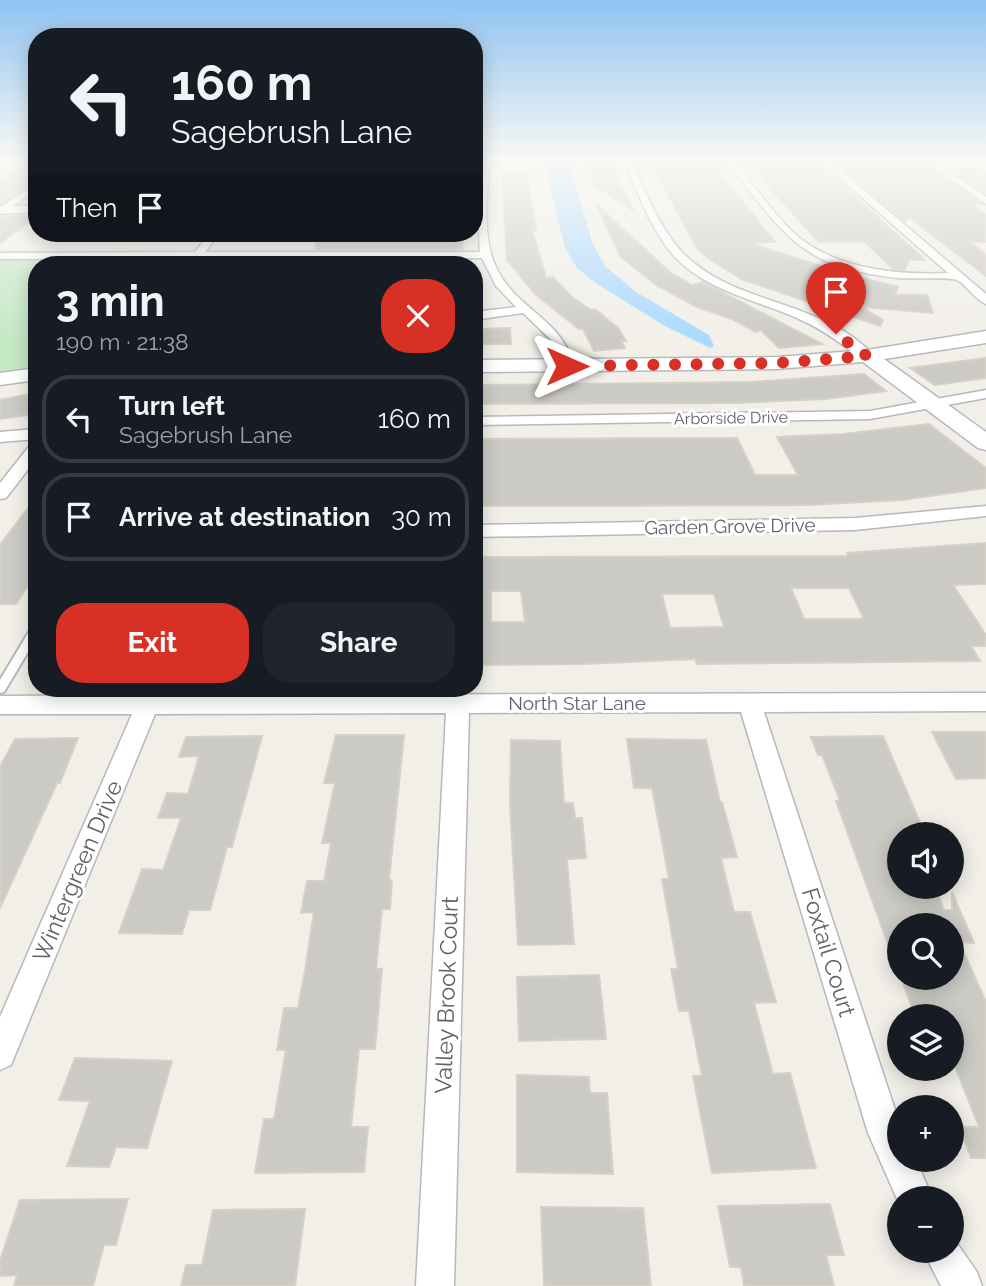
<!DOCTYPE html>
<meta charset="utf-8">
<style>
:root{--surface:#171b24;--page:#20242c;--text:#f1f3f6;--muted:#9ea1a6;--line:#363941;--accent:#d93025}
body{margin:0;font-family:Raleway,sans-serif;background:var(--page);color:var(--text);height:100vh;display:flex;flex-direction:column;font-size:26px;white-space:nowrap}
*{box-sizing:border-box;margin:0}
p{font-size:23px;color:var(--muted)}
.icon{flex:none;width:38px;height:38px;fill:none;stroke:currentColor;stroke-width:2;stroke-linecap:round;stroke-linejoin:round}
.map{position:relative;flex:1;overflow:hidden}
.side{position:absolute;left:28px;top:256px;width:455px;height:441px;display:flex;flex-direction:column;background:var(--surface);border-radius:28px;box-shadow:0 4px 18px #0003}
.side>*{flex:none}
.guide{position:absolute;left:28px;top:28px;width:455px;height:214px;border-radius:28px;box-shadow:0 4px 18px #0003;background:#171b24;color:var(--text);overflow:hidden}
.buttons{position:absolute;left:887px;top:822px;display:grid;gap:14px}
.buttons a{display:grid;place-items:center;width:77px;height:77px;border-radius:50%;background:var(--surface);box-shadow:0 4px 18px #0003;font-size:35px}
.pin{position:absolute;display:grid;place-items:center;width:60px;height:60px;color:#fff;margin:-72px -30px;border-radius:50% 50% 50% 0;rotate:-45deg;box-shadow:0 0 7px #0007}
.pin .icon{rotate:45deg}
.me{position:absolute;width:77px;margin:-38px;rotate:90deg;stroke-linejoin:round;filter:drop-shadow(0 0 5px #0008)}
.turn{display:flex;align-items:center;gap:24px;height:147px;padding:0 28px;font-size:32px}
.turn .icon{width:91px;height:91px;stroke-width:2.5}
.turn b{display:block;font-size:49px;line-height:60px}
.then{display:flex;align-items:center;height:66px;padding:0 28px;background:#0003;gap:14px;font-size:26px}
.round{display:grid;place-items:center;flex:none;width:74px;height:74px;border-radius:28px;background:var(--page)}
.overview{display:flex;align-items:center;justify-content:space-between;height:119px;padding:0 28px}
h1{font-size:42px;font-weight:700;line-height:52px}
.action{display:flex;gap:14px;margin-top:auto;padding:14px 28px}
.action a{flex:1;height:80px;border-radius:28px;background:var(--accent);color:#fff;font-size:28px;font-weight:700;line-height:80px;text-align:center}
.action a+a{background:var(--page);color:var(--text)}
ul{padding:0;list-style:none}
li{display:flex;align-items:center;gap:21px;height:88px;margin:0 14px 10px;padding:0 14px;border:4px solid var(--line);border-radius:28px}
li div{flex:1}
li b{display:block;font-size:26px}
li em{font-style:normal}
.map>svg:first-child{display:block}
.green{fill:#c5e8c5}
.water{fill:#aadaff}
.building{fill:#cccac5;stroke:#d6d1c6;stroke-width:2;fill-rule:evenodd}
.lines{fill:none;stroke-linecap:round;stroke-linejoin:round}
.lane-casing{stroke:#b5b8bc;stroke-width:4}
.street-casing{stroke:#b5b8bc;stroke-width:3}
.secondary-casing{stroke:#b6babf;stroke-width:3}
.lane{fill:#fff;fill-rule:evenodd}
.street{fill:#fff;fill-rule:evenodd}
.secondary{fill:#fff;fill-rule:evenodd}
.route{stroke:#d93025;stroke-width:12;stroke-dasharray:0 21.6}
.labels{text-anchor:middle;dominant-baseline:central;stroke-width:6;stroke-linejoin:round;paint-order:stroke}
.far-street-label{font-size:16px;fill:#5f6368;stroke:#fff}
.street-label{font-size:19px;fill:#5f6368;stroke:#fff}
.near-street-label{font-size:23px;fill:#5f6368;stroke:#fff}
</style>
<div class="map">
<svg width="986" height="1286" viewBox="0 0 986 1286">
<rect width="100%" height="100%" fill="#f1efe8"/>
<path class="green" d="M0 259H185L186 261 183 264H37V368L0 373Z"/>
<path class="water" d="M544 161H569L592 242 605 266 636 292 709 335 714 346 710 348 665 326 597 284 577 268 565 248Z"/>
<path class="building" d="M30 161H37V181L0 204V180Z
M834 161H923V169H932L981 204H970L986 215V242H970L986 255V276L909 217 905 222Z
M587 164H610L633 210 595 186Z
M654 169H717L775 242 748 243 843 273 898 287 895 295H927L933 313 862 307 883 320 880 326 741 279 708 258 697 248Z
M760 169H825L925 260H909L905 270 893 269 865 242H819L753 170Z
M953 170H978L986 175V194Z
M526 172 536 230H532L546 278 553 277 572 297 591 310 595 309 618 328 626 341H621L625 348 594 351 583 329H579L535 294 507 260 502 173Z
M597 205 671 273 692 285 703 282 822 344 779 348 761 330 756 332 732 319 697 307 656 285 620 256Z
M37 215V216L0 243V217Z
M316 236H401L463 237 462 249H316Z
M317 261H462V264H317Z
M510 328 511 344H474V329Z
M986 358V378L935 385 910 368Z
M864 374 886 391 825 399 737 403 474 404V385L753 382Z
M34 393 28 415 0 419V400Z
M929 424 986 468V488L902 500 807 505 483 506V503H474V439L737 438 755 475H798L777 437 843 434Z
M37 496V572L16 604H0V545Z
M986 543V584L953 585 986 635V646H971L980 661 697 664 695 659 583 664 474 665V557L848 556 847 553ZM791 588H849L864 619H804ZM491 591H521L525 622H491ZM662 594H714L724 627 670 628Z
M932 732H986V778L956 779Z
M336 735H404L389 880H392L390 909H382L376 969H382L375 1049H359L351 1127H368L364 1172 255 1173 264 1119H274L286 1050H277L284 1008H298L305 971 314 912 301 913 307 881H324L331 843H322L335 783H324Z
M262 736 232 847H227L210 910H189L182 934 119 933 142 869 163 870 181 818H158L167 793 188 794 199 756 179 757 186 737Z
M883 736 922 827H912L915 835H900V887H935L944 910H952V892L974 943 959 942 986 1002V1158H971L960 1127H979L952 1059V1017H916L901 978H952V926H900L897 969 836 801H840L822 755H818L811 737Z
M78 738 60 783H57L0 908V767L15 739Z
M627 739 706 740 720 802H722L737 857 721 858 734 912H750L776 1002 754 1003 773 1074 790 1073 816 1168 712 1173 693 1076H702L689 1011H679L671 969H678L662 879H669L652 788H634Z
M511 740 560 741 564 803H573L575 818H582L586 858 567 859 574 944 518 945 510 804Z
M599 975 606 1039 519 1041 517 977Z
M75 1058 172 1061 147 1148 116 1147 109 1167 67 1166 90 1101 59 1100Z
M517 1075 589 1077 590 1093H607L613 1174 517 1172Z
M128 1199 116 1245H104L93 1286H14L17 1275 0 1276V1261L20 1200Z
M830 1204 844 1255H826L834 1286H744L741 1267H730L718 1206Z
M541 1207 643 1208 651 1286H544Z
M305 1209 295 1286H181L186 1265H202L213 1210Z"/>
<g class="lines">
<g class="lane-casing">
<path id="lane" d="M37 624V637L4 692 0 693V680L33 625Z"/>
</g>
<g class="street-casing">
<path id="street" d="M624 161 831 162 986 294V304C974 299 968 286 957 280 950 277 909 279 898 278 802 268 785 236 730 166H634C647 195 660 228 681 251 732 306 823 299 874 356L867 360 862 359C842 344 822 329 799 319 757 300 706 291 674 256 651 230 638 193 624 161ZM738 166H826L948 273C900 275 843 270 802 240 777 220 759 191 738 166Z
M474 163 488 165C488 199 481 240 498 271 518 310 562 319 574 366L572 369H562L551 340 523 313 474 320V312L516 307 496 286 482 258 201 259 196 264H186L190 259H0V253L195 252 210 233H220L205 252H480L478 219 480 167H474Z
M986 163V167L945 168 986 197V204L932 166 936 164Z
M37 183V190L13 206H37V212L0 214V207Z
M986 390V398L870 419 474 425V417L870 411Z
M37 429V439L0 442V432Z
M37 442V458L6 498 0 499V483L31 444Z
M986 506V516L855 530 474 537V525L855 518Z
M143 688H165L162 695 986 693V711L764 712 900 1125V1160H916L933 1199H900V1206L868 1133 741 712 469 713 454 1286H416L446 713 155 714 11 1065 0 1070V1017L132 714H0V696L140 695Z
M952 1236 977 1272 982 1286H941L923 1251H952Z"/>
</g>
<g class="secondary-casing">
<path id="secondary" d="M986 331V343L884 359 986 432V450L978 448 863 362 777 369 474 372V360L777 357 867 350Z
M37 368V380L0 385V373Z"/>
</g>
<use href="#lane" class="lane"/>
<use href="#street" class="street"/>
<use href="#secondary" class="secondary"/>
</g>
<linearGradient id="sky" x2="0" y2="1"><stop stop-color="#8fc3f1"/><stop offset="0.47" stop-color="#f9f8f5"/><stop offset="1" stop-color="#f9f8f5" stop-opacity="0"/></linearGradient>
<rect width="986" height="341" fill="url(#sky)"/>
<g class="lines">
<path class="route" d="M567 366 778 363 867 356 836 334"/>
</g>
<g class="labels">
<g class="far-street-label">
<text transform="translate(731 418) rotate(-1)">Arborside Drive</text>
</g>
<g class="street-label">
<text transform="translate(730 526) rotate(-1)">Garden Grove Drive</text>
<text x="577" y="703">North Star Lane</text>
</g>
<g class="near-street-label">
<text transform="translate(77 871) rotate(-67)">Wintergreen Drive</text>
<text transform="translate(829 952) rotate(73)">Foxtail Court</text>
<text transform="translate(446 995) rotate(-88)">Valley Brook Court</text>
</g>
</g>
</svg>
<div class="buttons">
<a><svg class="icon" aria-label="sound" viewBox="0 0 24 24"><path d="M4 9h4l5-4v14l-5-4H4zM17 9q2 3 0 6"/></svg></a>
<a><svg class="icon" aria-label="search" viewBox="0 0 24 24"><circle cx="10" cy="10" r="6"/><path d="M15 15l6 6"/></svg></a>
<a><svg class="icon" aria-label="layers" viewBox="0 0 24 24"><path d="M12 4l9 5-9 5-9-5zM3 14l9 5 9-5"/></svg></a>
<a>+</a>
<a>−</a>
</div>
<div class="pin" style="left:836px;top:334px;background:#d93025"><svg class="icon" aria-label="arrive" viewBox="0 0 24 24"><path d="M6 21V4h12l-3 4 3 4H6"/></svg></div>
<svg class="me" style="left:567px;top:366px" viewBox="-20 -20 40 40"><path d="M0-17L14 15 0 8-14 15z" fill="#d93025" stroke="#fff" stroke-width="4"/></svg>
<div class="guide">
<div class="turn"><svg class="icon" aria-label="left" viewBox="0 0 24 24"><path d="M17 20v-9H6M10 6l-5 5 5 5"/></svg><div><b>160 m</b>Sagebrush Lane</div></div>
<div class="then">Then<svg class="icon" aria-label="arrive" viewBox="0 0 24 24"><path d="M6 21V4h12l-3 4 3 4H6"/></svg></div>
</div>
<section class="side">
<div class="overview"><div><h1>3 min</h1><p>190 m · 21:38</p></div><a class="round" style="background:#d93025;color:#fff"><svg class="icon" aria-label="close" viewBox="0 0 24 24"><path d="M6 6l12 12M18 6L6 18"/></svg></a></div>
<ul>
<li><svg class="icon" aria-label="left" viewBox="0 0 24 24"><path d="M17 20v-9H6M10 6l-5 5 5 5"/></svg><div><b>Turn left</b><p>Sagebrush Lane</p></div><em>160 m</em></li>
<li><svg class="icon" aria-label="arrive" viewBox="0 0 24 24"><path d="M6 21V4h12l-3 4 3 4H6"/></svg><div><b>Arrive at destination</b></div><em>30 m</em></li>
</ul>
<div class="action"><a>Exit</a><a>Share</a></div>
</section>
</div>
